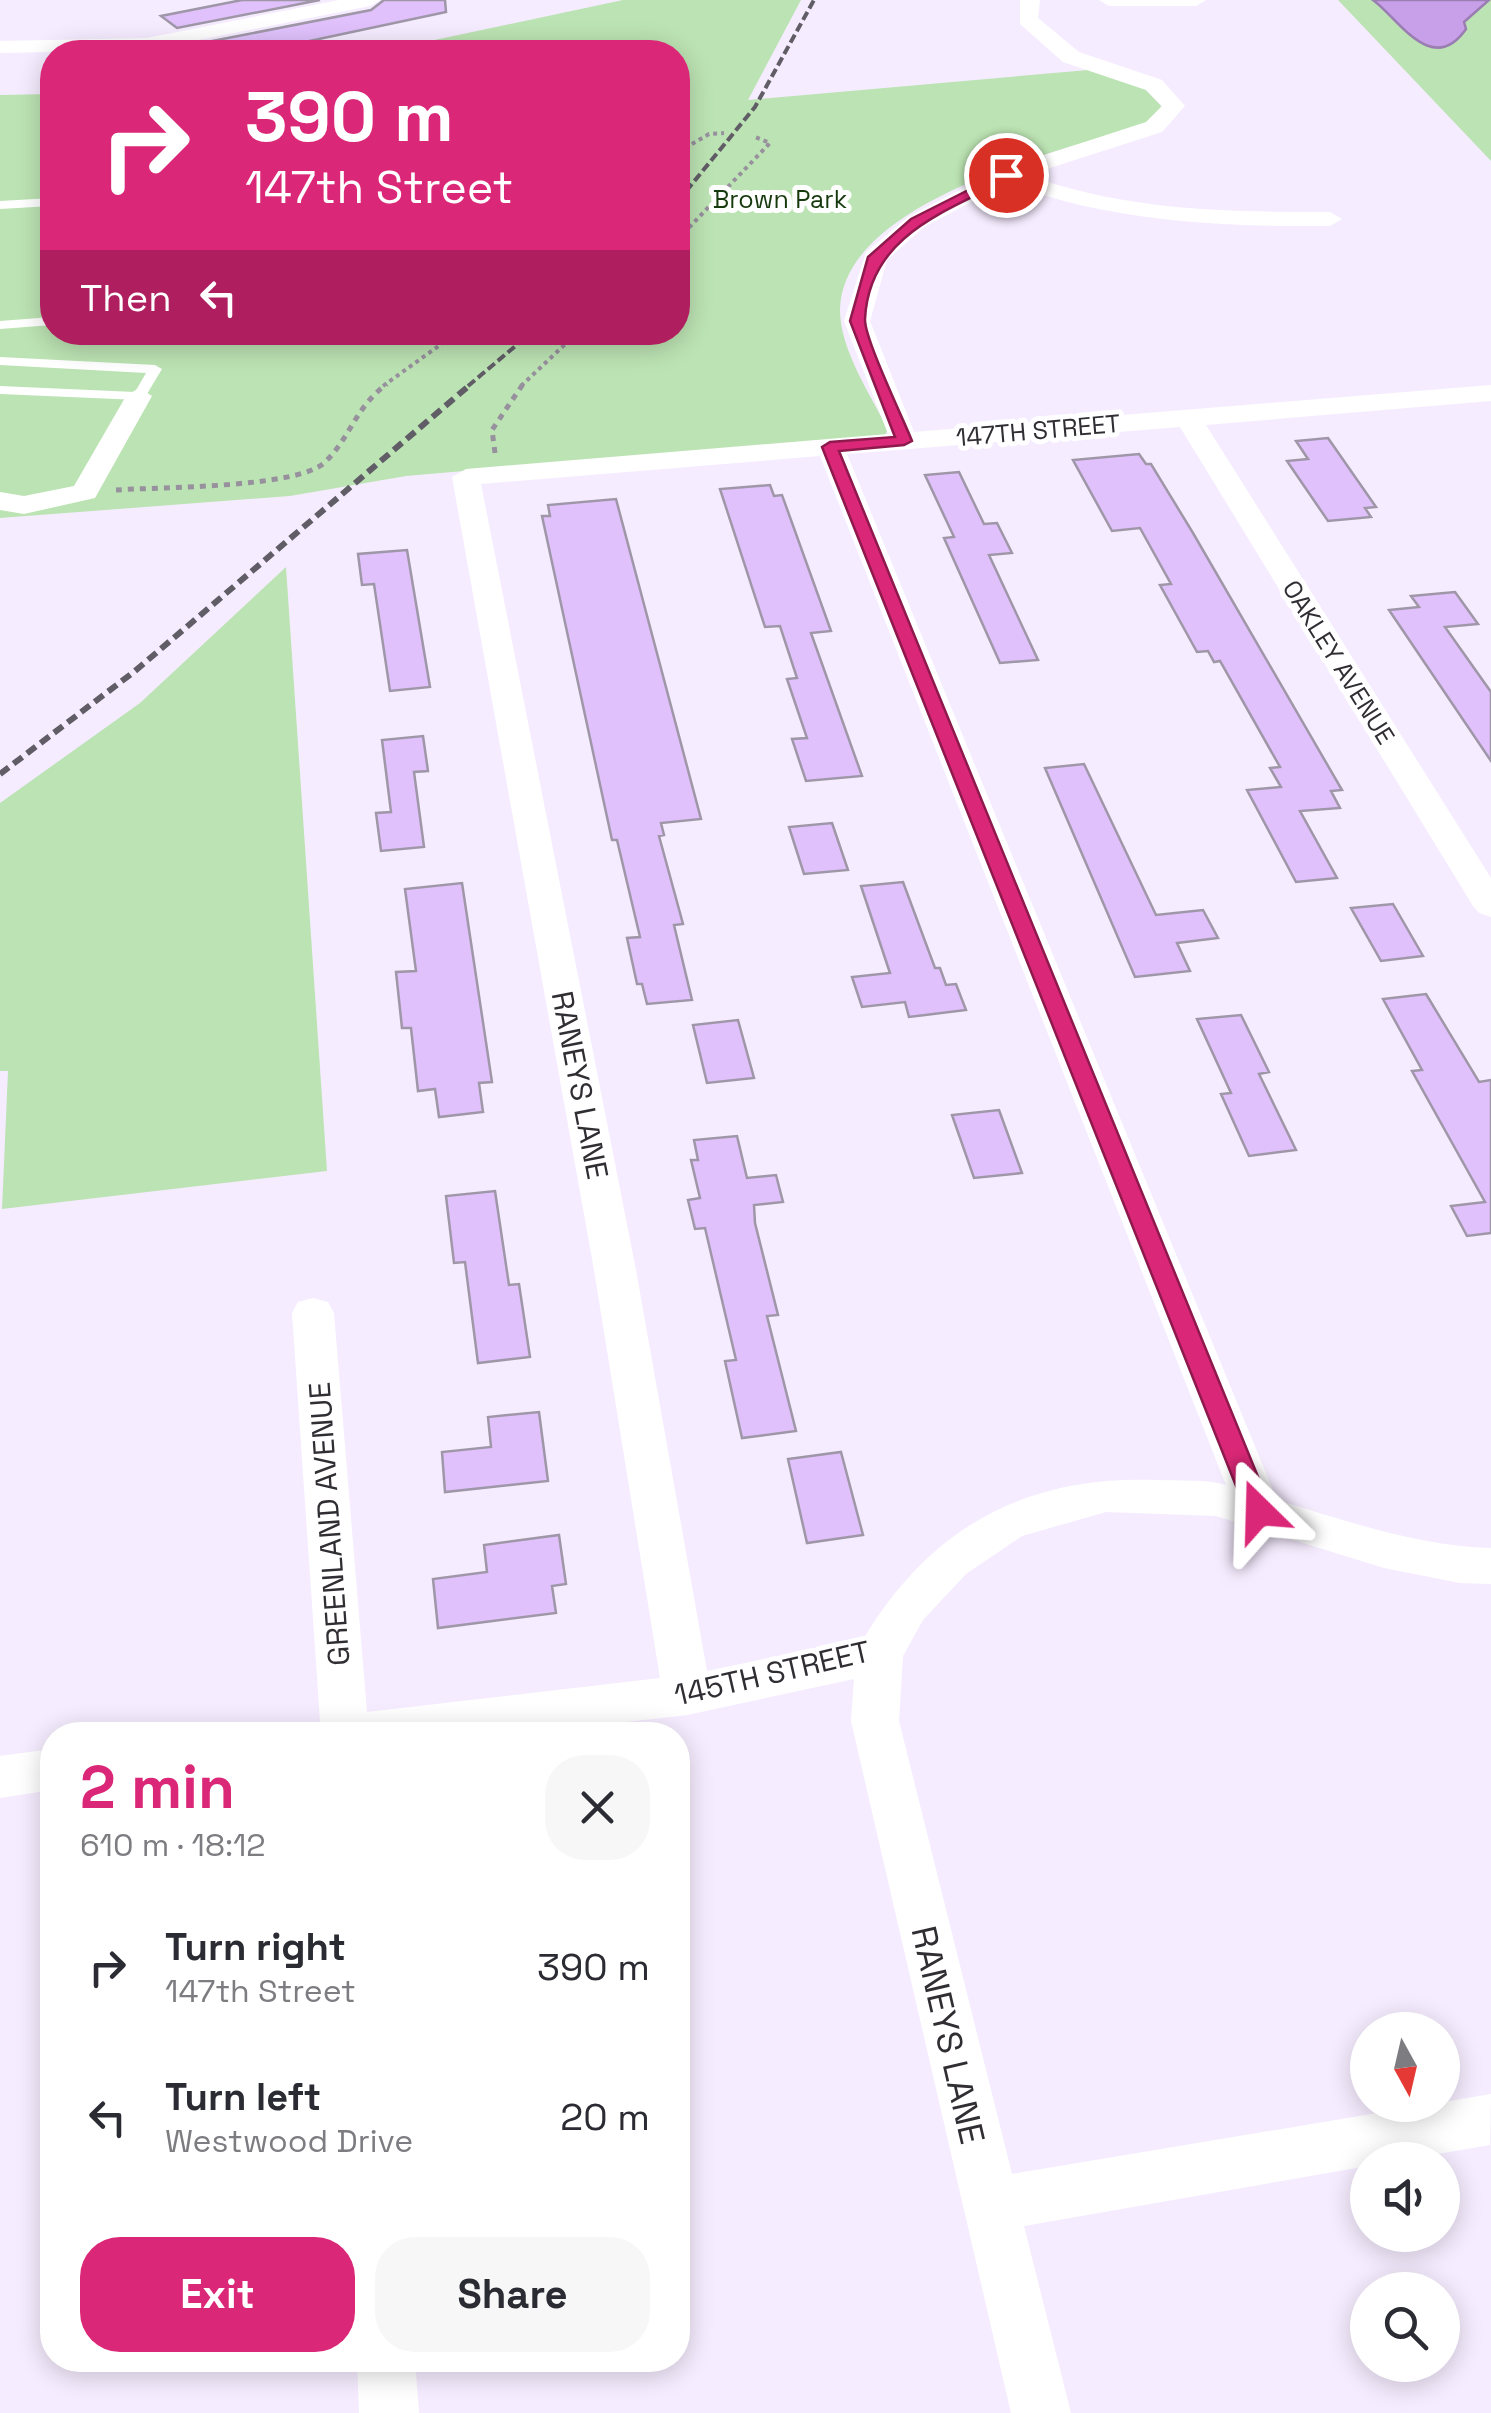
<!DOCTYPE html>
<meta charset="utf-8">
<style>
:root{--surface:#fff;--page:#f7f7f7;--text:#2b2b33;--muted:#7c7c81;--accent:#db2777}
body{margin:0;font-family:"Space Grotesk",sans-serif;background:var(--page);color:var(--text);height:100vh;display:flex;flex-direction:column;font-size:38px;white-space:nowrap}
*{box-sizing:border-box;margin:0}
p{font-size:32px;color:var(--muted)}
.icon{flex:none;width:55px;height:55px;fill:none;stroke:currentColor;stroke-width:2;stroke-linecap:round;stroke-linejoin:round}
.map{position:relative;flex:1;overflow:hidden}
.side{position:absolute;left:40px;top:1722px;width:650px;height:650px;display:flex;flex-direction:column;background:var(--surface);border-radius:40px;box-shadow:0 5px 25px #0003}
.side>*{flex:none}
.top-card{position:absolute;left:40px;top:40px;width:650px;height:305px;border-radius:40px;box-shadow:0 5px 25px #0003;background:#db2777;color:#fff;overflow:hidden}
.needle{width:65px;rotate:172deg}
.tools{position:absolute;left:1350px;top:2012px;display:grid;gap:20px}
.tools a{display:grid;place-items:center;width:110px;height:110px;border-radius:50%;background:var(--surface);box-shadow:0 5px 25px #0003;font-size:50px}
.pin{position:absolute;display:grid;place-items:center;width:85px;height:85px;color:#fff;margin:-42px;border:5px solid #fff;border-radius:50%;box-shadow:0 2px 10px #0007}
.me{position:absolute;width:110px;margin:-55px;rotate:338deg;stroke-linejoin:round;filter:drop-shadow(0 0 8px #0008)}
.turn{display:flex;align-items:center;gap:35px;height:210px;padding:0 40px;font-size:45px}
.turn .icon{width:130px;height:130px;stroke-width:2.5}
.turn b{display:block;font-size:70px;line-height:85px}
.then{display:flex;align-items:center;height:95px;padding:0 40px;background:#0003;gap:20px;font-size:38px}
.round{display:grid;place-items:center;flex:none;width:105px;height:105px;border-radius:40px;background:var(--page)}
.headline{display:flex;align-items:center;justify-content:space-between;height:170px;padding:0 40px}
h1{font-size:60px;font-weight:700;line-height:75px;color:var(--accent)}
.primary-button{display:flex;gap:20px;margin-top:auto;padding:20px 40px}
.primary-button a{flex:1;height:115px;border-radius:40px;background:var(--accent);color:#fff;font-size:40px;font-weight:700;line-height:115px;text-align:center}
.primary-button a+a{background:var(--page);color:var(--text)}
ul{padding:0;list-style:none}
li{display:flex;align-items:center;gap:30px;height:150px;padding:0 40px}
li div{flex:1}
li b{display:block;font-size:38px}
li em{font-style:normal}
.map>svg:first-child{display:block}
.green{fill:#bce3b3}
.water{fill:#c7a0e9;stroke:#9a7eb2;stroke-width:2.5}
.building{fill:#e0c1fc;stroke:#9f97a8;stroke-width:2.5}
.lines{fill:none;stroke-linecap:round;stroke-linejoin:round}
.path-far1{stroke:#97909d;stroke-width:4;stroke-dasharray:4 4;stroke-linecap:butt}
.path{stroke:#97909d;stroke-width:5;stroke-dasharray:6 6;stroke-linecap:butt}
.service{fill:#fff;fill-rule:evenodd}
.minor{fill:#fff;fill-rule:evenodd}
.rail-far1{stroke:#615d66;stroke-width:4;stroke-dasharray:9 4;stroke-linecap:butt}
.rail{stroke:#615d66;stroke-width:6;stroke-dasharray:11 6;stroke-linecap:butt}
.route{fill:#db2777;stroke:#8e194d;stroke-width:2.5}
.labels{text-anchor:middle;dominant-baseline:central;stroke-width:10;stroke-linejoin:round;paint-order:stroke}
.far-park-label{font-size:25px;fill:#163a0d;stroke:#fff}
.far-street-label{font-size:25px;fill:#302d33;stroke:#fff}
.street-label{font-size:30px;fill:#302d33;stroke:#fff}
.near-street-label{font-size:35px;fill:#302d33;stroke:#fff}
</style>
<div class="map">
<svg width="1491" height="2413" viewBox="0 0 1491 2413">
<rect width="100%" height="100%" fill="#f6ecff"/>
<path class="green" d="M623 0H801L748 100 1088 70 1145 89 1162 107 1144 125C1063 150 842 200 840 310 840 350 871 395 888 430L885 435 406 476 290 496 0 518V95L52 94V332H678V52H378Z
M1338 0H1491V161Z
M286 567 327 1171 2 1209 8 1071H0V803L140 703Z"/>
<path class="water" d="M1373 0H1489L1464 22 1466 29C1432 78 1397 17 1373 0Z"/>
<path class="building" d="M242 0H320L177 28 161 16Z
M384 0H445L446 12 258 52H208L197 44 371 10Z
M1328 438 1376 507 1365 508 1371 517 1328 521 1287 461 1308 459 1296 441Z
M1139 454 1146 464H1151L1193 533 1342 790 1331 791 1340 808 1300 811 1337 878 1296 882 1247 790 1281 787 1270 768 1280 767 1220 661 1214 662 1208 651 1197 652 1160 585 1171 584 1140 528 1112 531 1073 460Z
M959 472 984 524 997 523 1012 553 989 555 1038 660 1000 663 944 538 954 537 925 475Z
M770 485 774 496 782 495 831 631 811 633 862 776 806 781 792 739 807 738 787 679 797 678 780 626 765 627 720 489Z
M616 499 701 819 661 823 664 835 659 836 683 924 674 925 692 1000 647 1004 642 984H637L627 938 640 937 617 840H612L542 516H550L548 505Z
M407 550 430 687 390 691 374 584 362 585 358 554Z
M1455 592 1478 624 1445 627 1491 692V761L1389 610 1419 607 1411 596Z
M423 736 428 771 414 772 424 847 381 851 376 813 391 812 382 740Z
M1084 764 1156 915 1203 910 1218 938 1177 943 1190 971 1135 977 1045 768Z
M832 823 848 870 804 874 789 827Z
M903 882 935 968H940L946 985 956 984 966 1010 909 1017 905 1002 862 1007 852 977 890 973 861 886Z
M462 883 492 1082 479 1083 483 1112 439 1117 435 1089 418 1091 411 1028H402L396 972 416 971 405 889Z
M1393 904 1423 956 1381 961 1351 908Z
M1426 994 1479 1082 1491 1080V1233L1467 1236 1451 1206 1485 1202 1412 1071 1422 1070 1383 999Z
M1241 1015 1269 1072 1259 1074 1296 1150 1249 1156 1221 1094 1231 1093 1197 1019Z
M738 1020 754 1078 707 1083 693 1025Z
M999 1110 1022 1173 974 1178 952 1115Z
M737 1136 747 1178 776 1175 783 1202 754 1205 755 1223 778 1315 767 1316 796 1431 742 1438 725 1361 736 1360 705 1228 695 1229 688 1200 700 1198 691 1160H698L694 1140Z
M495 1191 509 1285 519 1284 530 1357 478 1363 465 1262 454 1263 446 1196Z
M539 1412 548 1481 445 1492 442 1452 491 1447 488 1417Z
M841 1452 863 1535 807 1543 788 1459Z
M559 1535 566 1584 552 1586 556 1613 438 1628 433 1579 487 1572 484 1545Z"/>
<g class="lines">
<path class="path-far1" d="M678 152 709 134 724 133
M678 239 770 143 755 137
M383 386 458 332
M521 386 578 332"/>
<path class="path" d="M495 453 492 430 523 384
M116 490C159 487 296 488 324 463 350 439 355 407 387 384"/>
<path class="service" d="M52 198V206L0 209V201Z
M52 317V325L0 329V321Z
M0 357 155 365 162 369 144 399 139 400 0 394V386L135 392 146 373 0 365Z"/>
<path class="minor" d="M339 0H380L370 6 147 50 0 53V41L147 38Z
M1020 0H1040L1038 18 1079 52 1162 80 1185 106 1162 132 1028 175C1125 211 1228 212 1330 212L1342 219 1330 226C1220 227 1112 222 1007 183L924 227 887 260 870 321 914 432 1491 385V401L1206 425 1491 878V917L1479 913 1473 906 1180 427 847 454 1277 1500C1347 1521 1417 1546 1491 1548V1584L1460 1583 1384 1568 1216 1516 1106 1512 1022 1536 966 1574 923 1620 903 1656 899 1721 1012 2174 1491 2094 1490 2145 1402 2160H1368V2166L1024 2226 1071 2413H1011L851 1721 854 1679 687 1715 515 1735H321L292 1313 298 1302 313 1298 328 1302 334 1313 367 1712 660 1678 594 1270 452 477 466 469 888 434 844 321 866 252 908 217 998 170 1146 122 1162 106 1146 90 1063 62 1020 24ZM820 456 1226 1485C1205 1479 1180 1481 1157 1480 1026 1475 931 1527 864 1638L707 1671 636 1270 481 484Z
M1099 0H1206L1196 6H1109Z
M139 388 152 396 95 498 24 514 0 510V492L24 496 74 486 126 396Z
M52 1749V1790L0 1798V1756Z
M357 2360H415L419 2413H359Z"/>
<path class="rail-far1" d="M678 201 755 107 814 0
M468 386 532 332"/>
<path class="rail" d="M0 774 135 671 471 384"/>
</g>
<path class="route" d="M1006 171 1011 178C947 211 869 235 865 319 864 338 903 418 912 441L904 445 839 451 1272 1511 1259 1521 1246 1511 822 447 830 442 895 437 850 321 868 257 911 219Z"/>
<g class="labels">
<g class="far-park-label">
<text x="780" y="199">Brown Park</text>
</g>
<g class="far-street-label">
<text transform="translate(1038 430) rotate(-5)">147TH STREET</text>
<text transform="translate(1339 662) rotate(58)">OAKLEY AVENUE</text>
</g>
<g class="street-label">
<text transform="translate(580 1085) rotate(79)">RANEYS LANE</text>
<text transform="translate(329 1524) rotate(-94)">GREENLAND AVENUE</text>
<text transform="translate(772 1673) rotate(-13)">145TH STREET</text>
</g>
<g class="near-street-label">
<text transform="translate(948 2035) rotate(77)">RANEYS LANE</text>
</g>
</g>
</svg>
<div class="tools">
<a><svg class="needle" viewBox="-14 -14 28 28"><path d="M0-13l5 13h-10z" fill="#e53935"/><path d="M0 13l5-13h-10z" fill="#7c7c81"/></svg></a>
<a><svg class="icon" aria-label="sound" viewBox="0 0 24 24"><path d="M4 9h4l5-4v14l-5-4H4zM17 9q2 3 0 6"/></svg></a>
<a><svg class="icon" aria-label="search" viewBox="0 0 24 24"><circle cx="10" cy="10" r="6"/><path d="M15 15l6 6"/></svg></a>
</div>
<div class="pin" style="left:1006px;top:175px;background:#d93025"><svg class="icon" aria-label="arrive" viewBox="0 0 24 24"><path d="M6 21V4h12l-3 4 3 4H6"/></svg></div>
<svg class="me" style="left:1259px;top:1511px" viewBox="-20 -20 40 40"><path d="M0-17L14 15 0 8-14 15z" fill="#db2777" stroke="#fff" stroke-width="4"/></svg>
<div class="top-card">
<div class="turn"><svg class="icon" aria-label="right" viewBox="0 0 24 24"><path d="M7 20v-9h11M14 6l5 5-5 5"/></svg><div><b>390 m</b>147th Street</div></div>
<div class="then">Then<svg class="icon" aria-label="left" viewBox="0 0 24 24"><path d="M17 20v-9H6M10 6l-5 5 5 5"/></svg></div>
</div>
<section class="side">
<div class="headline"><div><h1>2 min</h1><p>610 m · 18:12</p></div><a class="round"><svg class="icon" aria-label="close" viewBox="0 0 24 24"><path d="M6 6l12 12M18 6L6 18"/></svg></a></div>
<ul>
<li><svg class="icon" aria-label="right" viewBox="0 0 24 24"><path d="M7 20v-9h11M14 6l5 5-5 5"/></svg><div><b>Turn right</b><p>147th Street</p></div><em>390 m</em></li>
<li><svg class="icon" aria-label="left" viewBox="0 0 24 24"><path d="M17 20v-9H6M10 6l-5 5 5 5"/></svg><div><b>Turn left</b><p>Westwood Drive</p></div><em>20 m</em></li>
</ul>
<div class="primary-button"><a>Exit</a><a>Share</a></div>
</section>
</div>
